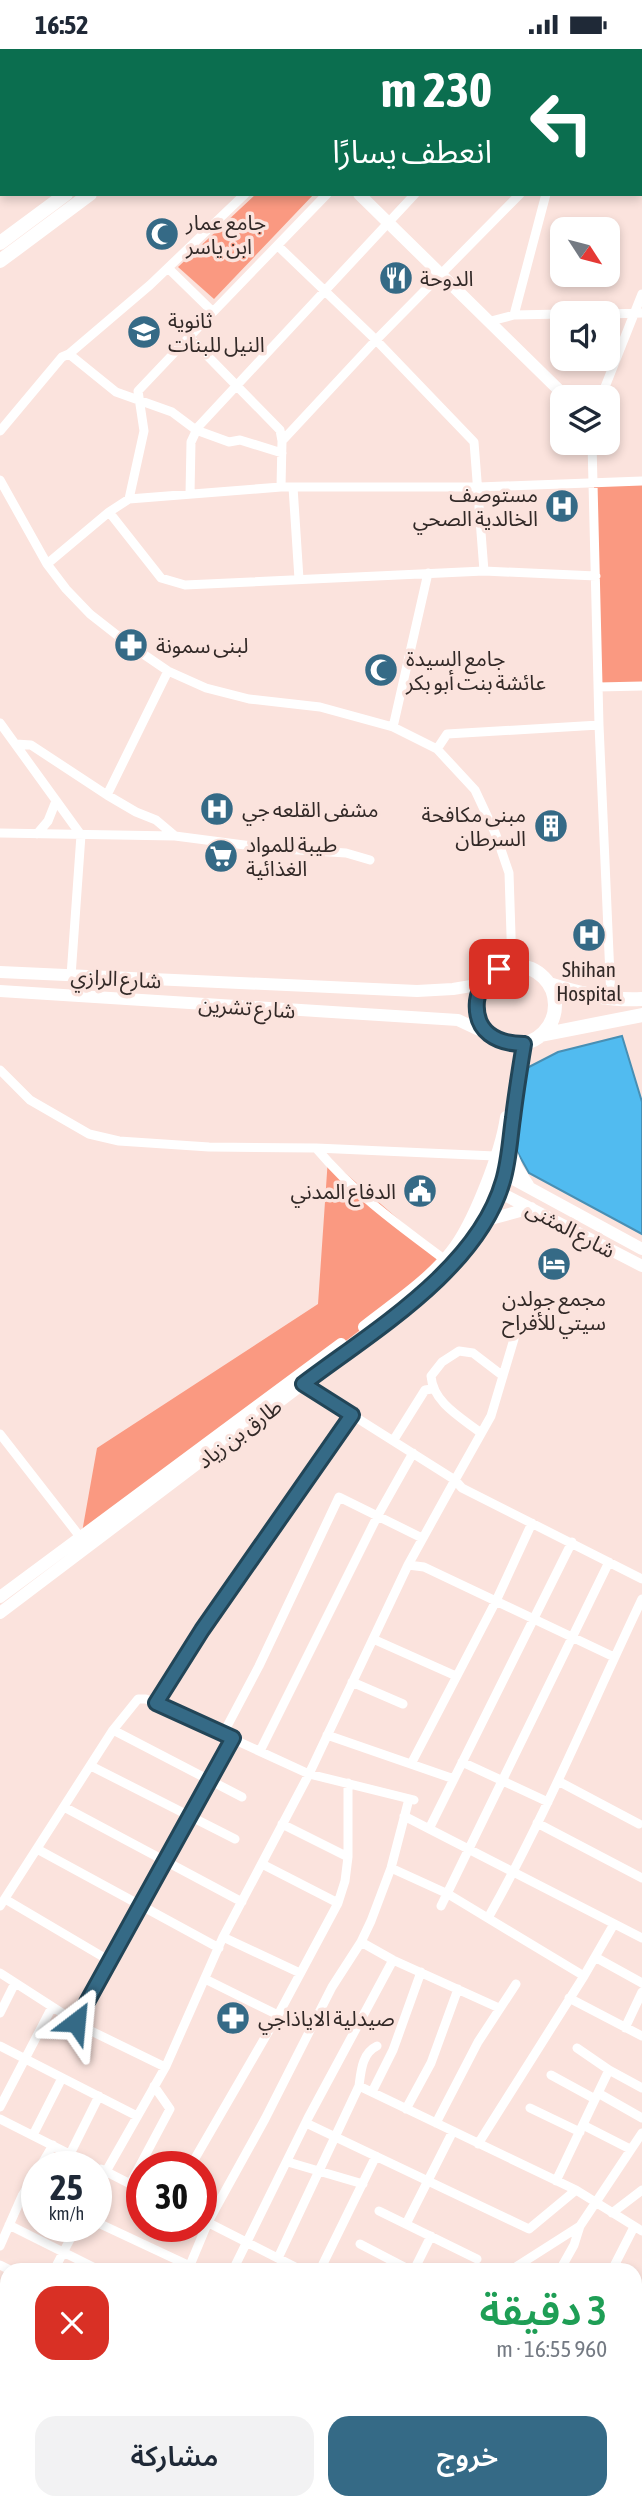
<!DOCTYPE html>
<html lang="ar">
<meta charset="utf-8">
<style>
:root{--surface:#fff;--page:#f2f2f3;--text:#1f2937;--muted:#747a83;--accent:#356a86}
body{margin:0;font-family:"Asap Condensed","Noto Sans Arabic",sans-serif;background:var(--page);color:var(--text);direction:rtl;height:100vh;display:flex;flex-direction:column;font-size:26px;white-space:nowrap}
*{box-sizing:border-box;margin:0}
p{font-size:23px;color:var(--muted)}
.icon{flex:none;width:38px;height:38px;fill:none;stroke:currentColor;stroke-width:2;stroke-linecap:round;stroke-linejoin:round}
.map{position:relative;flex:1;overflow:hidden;direction:ltr}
.panel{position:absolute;left:0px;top:2214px;width:642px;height:247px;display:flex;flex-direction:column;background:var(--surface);border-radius:21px 21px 0 0;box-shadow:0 4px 10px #0003;direction:rtl}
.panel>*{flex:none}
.hud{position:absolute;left:0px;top:0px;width:642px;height:147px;box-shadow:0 4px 10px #0003;direction:rtl;background:#0b6e4f;color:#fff;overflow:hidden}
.needle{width:46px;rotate:126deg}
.tools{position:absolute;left:550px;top:168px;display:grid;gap:14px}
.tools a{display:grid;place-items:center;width:70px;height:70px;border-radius:14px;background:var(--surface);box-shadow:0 4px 10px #0003;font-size:35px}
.speed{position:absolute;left:21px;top:2102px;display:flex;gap:14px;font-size:35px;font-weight:700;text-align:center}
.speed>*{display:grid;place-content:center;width:91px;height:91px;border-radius:50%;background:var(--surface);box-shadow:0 4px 10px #0003;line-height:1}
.speed small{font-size:18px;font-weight:400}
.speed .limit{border:10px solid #d22;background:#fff;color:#111}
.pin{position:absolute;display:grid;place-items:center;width:60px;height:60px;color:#fff;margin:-30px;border-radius:14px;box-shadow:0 4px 10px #0006}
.me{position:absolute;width:77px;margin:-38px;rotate:29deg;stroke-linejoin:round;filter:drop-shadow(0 0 5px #0008)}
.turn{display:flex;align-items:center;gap:24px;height:147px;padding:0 35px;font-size:32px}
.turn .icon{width:91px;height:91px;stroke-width:2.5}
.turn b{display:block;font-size:49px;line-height:60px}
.round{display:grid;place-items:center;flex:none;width:74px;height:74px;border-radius:21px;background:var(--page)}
.overview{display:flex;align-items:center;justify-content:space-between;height:119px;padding:0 35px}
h1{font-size:42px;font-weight:600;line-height:52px;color:#1e9e55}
.button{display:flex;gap:14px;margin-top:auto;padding:14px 35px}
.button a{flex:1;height:80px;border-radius:21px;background:var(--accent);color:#fff;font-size:28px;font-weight:600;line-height:80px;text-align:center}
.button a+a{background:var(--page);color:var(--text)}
.status{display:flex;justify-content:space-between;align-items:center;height:49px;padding:0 35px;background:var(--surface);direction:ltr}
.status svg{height:19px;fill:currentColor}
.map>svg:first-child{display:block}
.green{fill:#fa9981}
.water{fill:#51bbf0;stroke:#488fb4;stroke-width:2}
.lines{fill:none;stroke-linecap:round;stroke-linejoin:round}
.street{stroke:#fff;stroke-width:9}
.secondary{stroke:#fff;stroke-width:12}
.primary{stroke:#fff;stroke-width:14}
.route-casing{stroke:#224557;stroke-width:18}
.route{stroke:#356a86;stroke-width:12}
.labels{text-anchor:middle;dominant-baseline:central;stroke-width:7;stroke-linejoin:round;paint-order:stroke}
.poi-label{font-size:21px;fill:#322927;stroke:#fbe3dd;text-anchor:start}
.street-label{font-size:21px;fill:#322927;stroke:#fbe3dd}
</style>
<div class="status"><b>16:52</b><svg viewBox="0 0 49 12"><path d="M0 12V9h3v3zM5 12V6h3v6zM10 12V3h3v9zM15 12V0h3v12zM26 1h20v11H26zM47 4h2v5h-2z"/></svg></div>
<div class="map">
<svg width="642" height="2460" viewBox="0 0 642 2460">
<rect width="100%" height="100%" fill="#fbe3dd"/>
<path class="green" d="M256 145H314L214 250 178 218Z
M642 432V637L598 638 594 434Z
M328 1109 444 1210 400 1250 351 1288 81 1489 97 1399 318 1255Z"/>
<path class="water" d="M622 987 642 1053V1185L529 1124 514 1097 525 1020 558 1003Z"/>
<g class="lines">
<path class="street" d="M525 0V2
M72 2 74 0
M394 2 396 0
M640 19H642
M0 52 2 51
M640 85 642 95
M640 104 642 103
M278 197 376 291 474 393 484 522
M168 219 213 263 327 145
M607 265 642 264
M514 266 546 145
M491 272 514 266 562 265
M189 288 280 381 282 392
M69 305 116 343 172 363 196 381 229 393 240 391 282 404
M601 348 642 245
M0 382 62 308 69 305 150 236 245 145
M592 394 599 676 611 950
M0 431 47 515 66 540 90 565 127 594 168 622 206 639 249 650 320 658 393 678 437 700 475 741 496 786 509 824 512 917
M281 438 282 392 376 291 520 145
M293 438 299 530
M190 445 191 393 198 378 415 145
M129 450 144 382 138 342 213 263
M109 463 161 529 185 536 484 522 596 527
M47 515 109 463 129 450 281 438H479L642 432
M598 638 642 637
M0 674 81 786 71 927
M393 678 428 524
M16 695 31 696 107 746 136 763 156 771 175 787
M437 700 447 685 599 676
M107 746 168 622
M0 784 175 787 268 799 346 804 370 811
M37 785 48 772 56 752
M0 1021 30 1051 89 1085 119 1092 209 1098 316 1099C354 1144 397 1175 444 1210
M316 1099 495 1107
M303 1335 455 1431 491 1367 514 1290
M481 1384C462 1369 433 1354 431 1327L442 1313 459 1302 473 1304 503 1327
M0 1385 81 1489
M393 1392 425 1341 432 1340
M408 1516 455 1431 462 1439 642 1530
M373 1590 456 1627
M352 1633 403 1655
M156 1654 202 1581 352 1366
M113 1681 242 1748
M223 1685 259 1617 339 1448 422 1489
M327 1686 454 1730
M260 1702 378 1466 413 1404
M462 1713 548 1753
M411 1715 496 1552 532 1474
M91 1717 235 1790
M558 1732 639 1775
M64 1758 242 1853
M404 1767 642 1889
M537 1774 642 1829
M282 1775 348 1808
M429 1780 572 1493
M37 1800 219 1899
M262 1815 338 1854
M391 1819 448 1845 584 1927
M5 1850 110 1912
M0 1857 113 1681 138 1650H146L309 1725 414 1751
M441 1857 609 1513
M488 1869C546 1766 591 1657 642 1550
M223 1888 300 1924
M361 1893 393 1911 499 1959
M595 1908 642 1934
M0 1924 76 1973 233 1689
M205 1930 278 1966
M569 1949 642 1987
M0 1964 15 1934
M625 1979 642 1943
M87 1980 165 2018
M0 1997 137 2067
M577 1999 609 2021 642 2039
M551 2026 595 2050
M359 2037 576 2141 642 2182
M372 2043 393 2001 421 1923
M598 2044 642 2069
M0 2058 52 1958
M530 2059 580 2083
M406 2060 431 2014 458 1940
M0 2070 95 2118
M306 2074 529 2180 576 2141
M436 2074 478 1993 516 1935
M583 2076 630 2100
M33 2086 62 2029
M478 2095 584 1927 614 1875
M70 2105 99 2047
M288 2113 363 2135
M40 2118 53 2096
M190 2118 278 1966 338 1854 345 1832 348 1808V1734
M101 2120 142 2141
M556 2132 609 2021
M130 2135 170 2060 154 2037
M96 2140 166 2017 223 1888 309 1725 408 1516 424 1518 614 1608
M379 2162 477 2210
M612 2164 642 2141
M201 2170 301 2221
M96 2173 190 2217
M406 2175 453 2082
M9 2176 99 2221
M360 2195 410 2221
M0 2197 22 2147 37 2123
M278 2209 359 2037C361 2022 362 2004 377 1997
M0 2216 10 2221
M54 2221 77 2177
M188 2221 208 2173 265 2070 332 1938 361 1893 371 1872 391 1819 409 1750
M233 2221 308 2069 393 1911
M320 2221 376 2107
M414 2221 431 2187
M511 2221 580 2177 642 2084
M560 2221 574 2196 580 2177
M612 2221 634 2178
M635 2283 642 2269
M0 2323 7 2310
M0 2360 7 2363
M635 2385 642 2372
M635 2408 642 2411
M0 2412 7 2403
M189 2454 203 2460
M457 2454 470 2460
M30 2455 40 2460
M95 2460 101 2454
M177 2460 181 2454
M234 2460 237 2454
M283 2460 286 2454
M337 2460 341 2454
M386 2460 389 2454
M435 2460 438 2454
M490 2460 493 2454
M546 2460 550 2454
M598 2460 601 2454"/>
<path class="secondary" d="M214 0 216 2
M359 145 566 348
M0 923 417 942 453 940 483 935
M0 942 458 971 490 986
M510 1100 517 1119 528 1136
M504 1125 642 1200
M499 1143 642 1217
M487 1171 531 1159
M364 1278C393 1255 427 1233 451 1203 473 1176 501 1103 506 1068
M0 1548 341 1295
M0 1564 432 1237 468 1200 487 1171 499 1143 510 1100 524 995"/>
<path class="primary" d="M260 2 262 0
M284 2 286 0
M0 194 66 145
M0 212 90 145
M477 956a39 39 0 1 1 78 0a39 39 0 1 1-78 0Z
M549 935C580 945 610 952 642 950
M541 986 642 966"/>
</g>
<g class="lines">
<g class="route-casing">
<path id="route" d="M76 1973 233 1689 156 1654 202 1581 352 1366 303 1335C373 1282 478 1220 503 1132 509 1112 510 1090 513 1069 516 1044 520 1019 524 995 497 995 474 983 477 952 478 946 479 941 482 936 486 930 494 925 499 920"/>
</g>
<use href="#route" class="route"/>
</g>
<defs>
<g id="mosque-disc" transform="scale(1.75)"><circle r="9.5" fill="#356a86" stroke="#fbe3dd"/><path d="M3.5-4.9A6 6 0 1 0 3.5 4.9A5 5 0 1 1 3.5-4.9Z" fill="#fff"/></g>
<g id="restaurant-disc" transform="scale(1.75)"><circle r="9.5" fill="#356a86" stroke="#fbe3dd"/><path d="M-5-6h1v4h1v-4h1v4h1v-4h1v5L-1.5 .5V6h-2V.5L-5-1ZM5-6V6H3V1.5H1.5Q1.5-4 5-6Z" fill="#fff"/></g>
<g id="school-disc" transform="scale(1.75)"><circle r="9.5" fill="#356a86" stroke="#fbe3dd"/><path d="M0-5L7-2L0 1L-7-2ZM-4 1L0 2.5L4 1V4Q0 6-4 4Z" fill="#fff"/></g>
<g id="hospital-disc" transform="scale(1.75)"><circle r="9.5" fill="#356a86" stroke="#fbe3dd"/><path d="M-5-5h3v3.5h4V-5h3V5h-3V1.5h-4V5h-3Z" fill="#fff"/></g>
<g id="pharmacy-disc" transform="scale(1.75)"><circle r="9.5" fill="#356a86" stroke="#fbe3dd"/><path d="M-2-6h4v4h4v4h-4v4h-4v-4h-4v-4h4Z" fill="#fff"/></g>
<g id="building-disc" transform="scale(1.75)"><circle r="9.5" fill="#356a86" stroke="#fbe3dd"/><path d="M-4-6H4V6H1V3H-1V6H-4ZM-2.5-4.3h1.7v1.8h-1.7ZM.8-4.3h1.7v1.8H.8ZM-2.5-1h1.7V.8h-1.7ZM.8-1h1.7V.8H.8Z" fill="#fff"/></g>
<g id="supermarket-disc" transform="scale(1.75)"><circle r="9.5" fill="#356a86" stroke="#fbe3dd"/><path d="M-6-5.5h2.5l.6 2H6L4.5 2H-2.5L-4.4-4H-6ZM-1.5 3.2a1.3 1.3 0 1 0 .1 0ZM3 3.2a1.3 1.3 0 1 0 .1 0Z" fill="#fff"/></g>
<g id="civic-disc" transform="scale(1.75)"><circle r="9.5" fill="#356a86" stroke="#fbe3dd"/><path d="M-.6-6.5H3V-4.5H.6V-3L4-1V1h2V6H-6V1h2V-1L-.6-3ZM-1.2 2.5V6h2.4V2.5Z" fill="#fff"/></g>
<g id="hotel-disc" transform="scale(1.75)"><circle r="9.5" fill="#356a86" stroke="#fbe3dd"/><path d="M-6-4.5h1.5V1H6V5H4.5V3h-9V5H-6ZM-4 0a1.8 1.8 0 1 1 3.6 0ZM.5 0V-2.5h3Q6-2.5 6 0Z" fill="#fff"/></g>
</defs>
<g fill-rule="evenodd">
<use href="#mosque-disc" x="162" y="185"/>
<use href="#restaurant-disc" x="396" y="229"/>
<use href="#school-disc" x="144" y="283"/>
<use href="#hospital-disc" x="562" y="457"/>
<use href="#pharmacy-disc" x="131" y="596"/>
<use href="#mosque-disc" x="381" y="621"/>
<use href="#hospital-disc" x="217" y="760"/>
<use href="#building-disc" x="551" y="777"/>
<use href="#supermarket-disc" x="221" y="807"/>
<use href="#hospital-disc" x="589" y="886"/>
<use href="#civic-disc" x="420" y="1142"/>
<use href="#hotel-disc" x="554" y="1215"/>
<use href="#pharmacy-disc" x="233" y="1969"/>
</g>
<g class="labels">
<g class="poi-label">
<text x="186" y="173">جامع عمار<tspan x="186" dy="24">ابن ياسر</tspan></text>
<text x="420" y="229">الدوحة</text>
<text x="168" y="271">ثانوية<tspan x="168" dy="24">النيل للبنات</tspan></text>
<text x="538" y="445" text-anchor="end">مستوصف<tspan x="538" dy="24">الخالدية الصحي</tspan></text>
<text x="156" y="596">لبنى سمونة</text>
<text x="406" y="609">جامع السيدة<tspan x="406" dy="24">عائشة بنت أبو بكر</tspan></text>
<text x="242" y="760">مشفى القلعه جي</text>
<text x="526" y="765" text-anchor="end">مبنى مكافحة<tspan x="526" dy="24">السرطان</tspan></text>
<text x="246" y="795">طيبة للمواد<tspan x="246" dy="24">الغذائية</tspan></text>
<text x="589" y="920" text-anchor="middle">Shihan<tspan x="589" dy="24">Hospital</tspan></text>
<text x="396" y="1142" text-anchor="end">الدفاع المدني</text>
<text x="554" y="1249" text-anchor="middle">مجمع جولدن<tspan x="554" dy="24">سيتي للأفراح</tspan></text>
<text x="258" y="1969">صيدلية الاياذاجي</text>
</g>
<g class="street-label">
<text transform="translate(116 929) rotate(3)">شارع الرازي</text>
<text transform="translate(247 958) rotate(4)">شارع تشرين</text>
<text transform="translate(571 1180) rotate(28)">شارع المثنى</text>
<text transform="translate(239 1384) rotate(-37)">طارق بن زياد</text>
</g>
</g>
</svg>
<div class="tools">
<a><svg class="needle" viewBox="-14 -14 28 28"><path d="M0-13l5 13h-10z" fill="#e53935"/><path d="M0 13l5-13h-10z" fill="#747a83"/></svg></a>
<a><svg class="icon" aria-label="sound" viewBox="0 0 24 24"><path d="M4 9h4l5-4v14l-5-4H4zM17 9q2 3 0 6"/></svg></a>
<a><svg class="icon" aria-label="layers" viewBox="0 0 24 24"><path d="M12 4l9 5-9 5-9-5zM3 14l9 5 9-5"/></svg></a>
</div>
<div class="speed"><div>25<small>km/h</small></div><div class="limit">30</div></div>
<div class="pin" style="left:499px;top:920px;background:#d93025"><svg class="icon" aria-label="arrive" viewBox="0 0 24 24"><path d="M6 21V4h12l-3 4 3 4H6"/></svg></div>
<svg class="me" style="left:76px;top:1973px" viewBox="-20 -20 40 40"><path d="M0-17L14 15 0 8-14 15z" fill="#356a86" stroke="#fff" stroke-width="4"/></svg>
<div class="hud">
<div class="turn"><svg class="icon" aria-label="left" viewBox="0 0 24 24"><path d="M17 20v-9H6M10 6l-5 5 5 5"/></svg><div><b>230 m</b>انعطف يسارًا</div></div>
</div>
<section class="panel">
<div class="overview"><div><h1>3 دقيقة</h1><p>960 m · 16:55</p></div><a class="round" style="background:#d93025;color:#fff"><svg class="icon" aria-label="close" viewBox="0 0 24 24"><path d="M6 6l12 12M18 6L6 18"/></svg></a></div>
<div class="button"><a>خروج</a><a>مشاركة</a></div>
</section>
</div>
